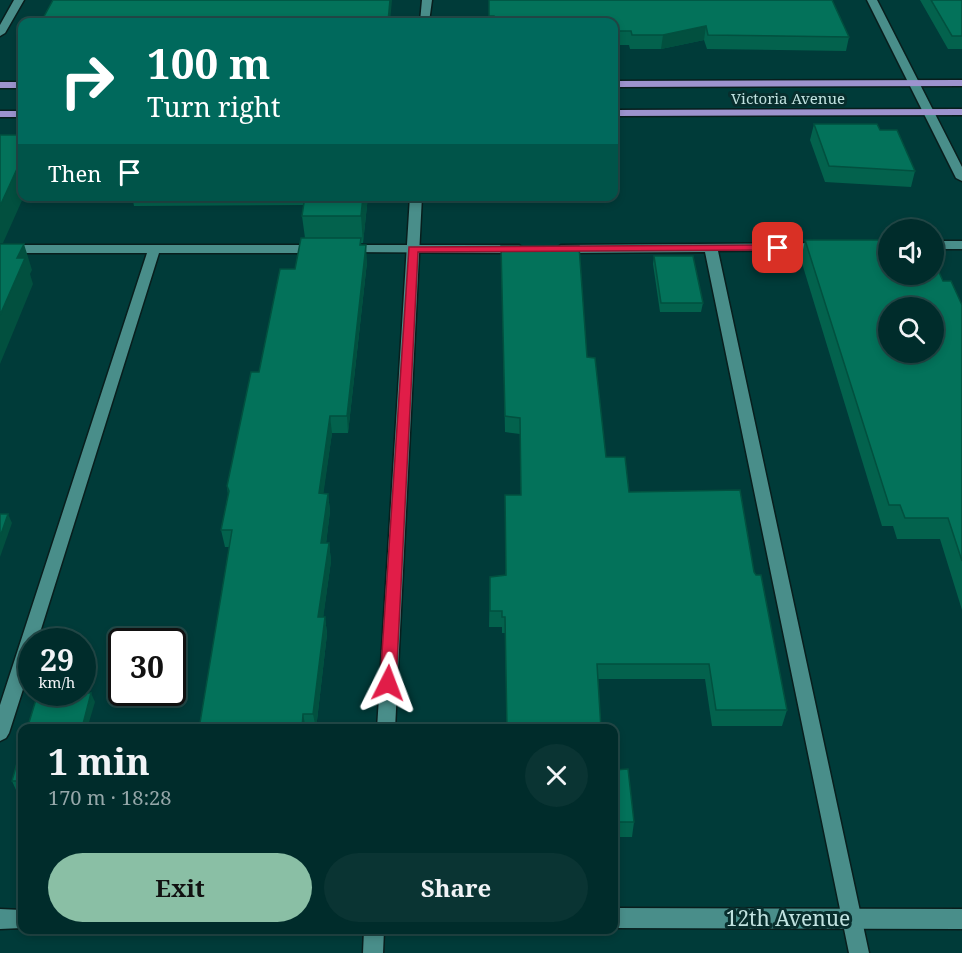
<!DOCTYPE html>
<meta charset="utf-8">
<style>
:root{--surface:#002c2b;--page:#0a3433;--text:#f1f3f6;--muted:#95a7a9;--line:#224847;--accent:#8abfa5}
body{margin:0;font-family:"Noto Serif",serif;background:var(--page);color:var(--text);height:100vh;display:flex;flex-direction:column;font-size:22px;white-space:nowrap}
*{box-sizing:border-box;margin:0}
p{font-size:20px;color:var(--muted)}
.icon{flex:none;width:33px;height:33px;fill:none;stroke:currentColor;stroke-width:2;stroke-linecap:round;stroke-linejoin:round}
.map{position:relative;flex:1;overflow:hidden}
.details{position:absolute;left:18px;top:724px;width:600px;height:210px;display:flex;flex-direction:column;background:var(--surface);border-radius:12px;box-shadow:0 3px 9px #0003,0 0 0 2px var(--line)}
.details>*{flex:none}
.guide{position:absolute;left:18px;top:18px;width:600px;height:183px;border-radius:12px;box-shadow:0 3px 9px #0003,0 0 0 2px var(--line);background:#00695c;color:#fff;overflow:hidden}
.tools{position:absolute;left:878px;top:219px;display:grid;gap:12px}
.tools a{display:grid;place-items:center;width:66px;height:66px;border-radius:50%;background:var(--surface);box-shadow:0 3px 9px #0003,0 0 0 2px var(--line);font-size:30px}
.speed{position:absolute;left:18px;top:628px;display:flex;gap:12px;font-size:30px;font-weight:700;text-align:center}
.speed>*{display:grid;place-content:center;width:78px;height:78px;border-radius:50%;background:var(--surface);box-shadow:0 3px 9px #0003,0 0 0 2px var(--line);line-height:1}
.speed small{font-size:15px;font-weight:400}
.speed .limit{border:3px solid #111;border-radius:9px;background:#fff;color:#111}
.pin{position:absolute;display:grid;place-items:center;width:51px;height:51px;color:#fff;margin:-26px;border-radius:12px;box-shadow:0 3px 9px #0006}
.me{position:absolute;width:66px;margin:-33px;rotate:3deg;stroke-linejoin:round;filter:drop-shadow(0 0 4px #0008)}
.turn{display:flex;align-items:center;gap:21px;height:126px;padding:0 30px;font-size:27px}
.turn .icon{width:78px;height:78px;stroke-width:2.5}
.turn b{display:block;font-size:42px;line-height:51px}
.then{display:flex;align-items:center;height:57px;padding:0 30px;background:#0003;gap:12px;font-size:22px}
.round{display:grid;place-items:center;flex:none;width:63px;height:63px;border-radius:32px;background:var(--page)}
.headline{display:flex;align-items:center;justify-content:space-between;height:102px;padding:0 30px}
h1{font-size:36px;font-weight:700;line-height:45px}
.cta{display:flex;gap:12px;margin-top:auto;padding:12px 30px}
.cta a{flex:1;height:69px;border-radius:36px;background:var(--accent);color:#111;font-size:24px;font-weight:700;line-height:69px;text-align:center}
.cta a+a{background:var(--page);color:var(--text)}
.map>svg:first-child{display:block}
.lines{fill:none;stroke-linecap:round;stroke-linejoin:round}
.service-casing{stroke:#081e1d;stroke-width:3}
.minor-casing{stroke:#081e1d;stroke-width:3}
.primary-casing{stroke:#081e1d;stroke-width:3}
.service{fill:#498e8a;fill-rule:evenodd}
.minor{fill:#498e8a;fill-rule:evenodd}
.primary{fill:#9d93ce;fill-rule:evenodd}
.wall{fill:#03624d}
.shaded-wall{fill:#02503f}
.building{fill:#03725a;stroke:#02503f;stroke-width:1.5;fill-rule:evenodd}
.route{fill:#e11d48;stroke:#92132f;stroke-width:1.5}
.labels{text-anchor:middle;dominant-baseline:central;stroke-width:6;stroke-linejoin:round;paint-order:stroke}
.far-street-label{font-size:15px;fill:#c1e2e0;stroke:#082e2d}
.near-street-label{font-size:21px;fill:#c1e2e0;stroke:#082e2d}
</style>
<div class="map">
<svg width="962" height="953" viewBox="0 0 962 953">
<rect width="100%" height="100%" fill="#003b39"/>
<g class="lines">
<g class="service-casing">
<path id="service" d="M933 241H962V249H933Z
M822 243 828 247 826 250 718 251 869 953H849L705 252 561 253 555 249 561 245Z
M0 245H318L324 249 318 253H159L37 642H32V661L9 733 6 738 0 741V705L147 253H0Z
M348 245H519L525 249 519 253 344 252 342 249Z"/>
</g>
<g class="minor-casing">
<path id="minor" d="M14 0H24L5 33 0 36V25Z
M422 0H432L429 22H420Z
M867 0H877L962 167V181L956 178Z
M410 196H422L395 729H377Z
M614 908 962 909V929L614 928Z
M0 909 22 910V928L0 929Z
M364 930H384L383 953H363Z"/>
</g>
<g class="primary-casing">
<path id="primary" d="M962 80V86L614 87V81Z
M0 82H22V88H0Z
M962 109V115L614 116V110Z
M0 111H22V117H0Z"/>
</g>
<use href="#service" class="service"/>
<use href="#minor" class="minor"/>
<use href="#primary" class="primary"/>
</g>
<path class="wall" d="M489 0 849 37 846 51 707 49 704 40 661 49H630L629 45H614V22H489Z
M920 0H962V49H948Z
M814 124 880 130 915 171 911 187 825 182 810 140Z
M132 196H368L363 243H361L367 262 348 433H332L323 493 328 494 330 511 326 543H329L331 561 323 617H325L327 634 316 729H199L229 547H225L221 530 228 495 227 486 259 372 295 269 305 238 302 216 304 205 134 206Z
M805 240 943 281 962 305V610L940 539H897L893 526H882L801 260Z
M501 246 587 357 606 457 629 492 754 572 787 710 782 726H712L705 679H598L601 729H507L505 633H502V627H489L490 577 505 575 521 495 520 434 505 432Z
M654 256 703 303 701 312H660L653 264Z
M22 745V790H16L12 781Z
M614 770 634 822 632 837H615L614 843Z"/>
<path class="shaded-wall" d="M390 0H392L390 22H388Z
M706 26 704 40 661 49 663 35Z
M22 158V196H24L3 243H0V206Z
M363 196H368L363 243 361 216Z
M24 244 32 270 30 274 33 284 0 364V315L17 258Z
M366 245 367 262 348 433 347 416Z
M330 416 332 433 321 511 319 493Z
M328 494 330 511 324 561 321 543Z
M8 514 12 523 0 557V537Z
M329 543 331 561 321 634 318 617Z
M325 617 327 634 316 729 313 714Z
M91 693 95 702 87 729 83 724Z
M303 714 306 729H302Z"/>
<path class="building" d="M53 0H390L388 22H41Z
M489 0H832L849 37 708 35 706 26 663 35H632L631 31H614V22H494V16H489Z
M931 0H962V36H952Z
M814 124H877L880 130H897L915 171 829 166Z
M0 135H22V158L0 206Z
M305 196H363L361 216H302Z
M301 238H361L360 245H366L347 416H330L319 493 328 494 321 543H329L318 617H325L313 714H303L302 729H199L232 530H221L229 491 227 486 251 372H259L280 269H295Z
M805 240H888V274H933V259L943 281H951L962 305V561L948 518H905L900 505H889ZM888 308H933V352H888Z
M0 244H24L17 258H25L0 315Z
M501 246H579L587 357 595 358 606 457H625L629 492 740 490 754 572 756 575H761L787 710H716L709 664H597L601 729H507L505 617H502V611H490V577L506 575 505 495H521L520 418 505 416Z
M654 256H693L703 303H661Z
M0 514H8L0 537Z
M38 693H91L83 724H114L112 729H27Z
M22 745V781H12Z
M628 769 634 822H616V828H614V770Z"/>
<path class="route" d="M778 245 782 246V250L418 252 396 683 394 688H383L380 683 409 247Z"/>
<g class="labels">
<g class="far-street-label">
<text x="788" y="98">Victoria Avenue</text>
</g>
<g class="near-street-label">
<text x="788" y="918">12th Avenue</text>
</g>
</g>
</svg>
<div class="tools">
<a><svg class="icon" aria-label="sound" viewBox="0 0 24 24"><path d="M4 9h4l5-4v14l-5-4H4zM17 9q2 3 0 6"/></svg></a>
<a><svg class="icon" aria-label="search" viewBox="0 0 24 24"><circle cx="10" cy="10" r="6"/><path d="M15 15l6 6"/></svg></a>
</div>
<div class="speed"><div>29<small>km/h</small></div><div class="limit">30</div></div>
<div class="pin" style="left:778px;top:248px;background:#d93025"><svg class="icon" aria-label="arrive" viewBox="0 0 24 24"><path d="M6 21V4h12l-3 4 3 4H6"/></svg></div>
<svg class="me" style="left:388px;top:683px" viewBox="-20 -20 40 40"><path d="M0-17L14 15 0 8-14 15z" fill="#e11d48" stroke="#fff" stroke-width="4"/></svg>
<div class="guide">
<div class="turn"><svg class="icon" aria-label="right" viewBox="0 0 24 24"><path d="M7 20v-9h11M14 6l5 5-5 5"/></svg><div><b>100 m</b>Turn right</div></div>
<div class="then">Then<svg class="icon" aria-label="arrive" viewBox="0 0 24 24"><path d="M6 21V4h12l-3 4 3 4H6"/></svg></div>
</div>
<section class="details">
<div class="headline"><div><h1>1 min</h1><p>170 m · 18:28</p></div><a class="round"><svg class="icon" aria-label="close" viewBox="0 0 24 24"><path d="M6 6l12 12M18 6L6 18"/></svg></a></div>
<div class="cta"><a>Exit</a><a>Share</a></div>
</section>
</div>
